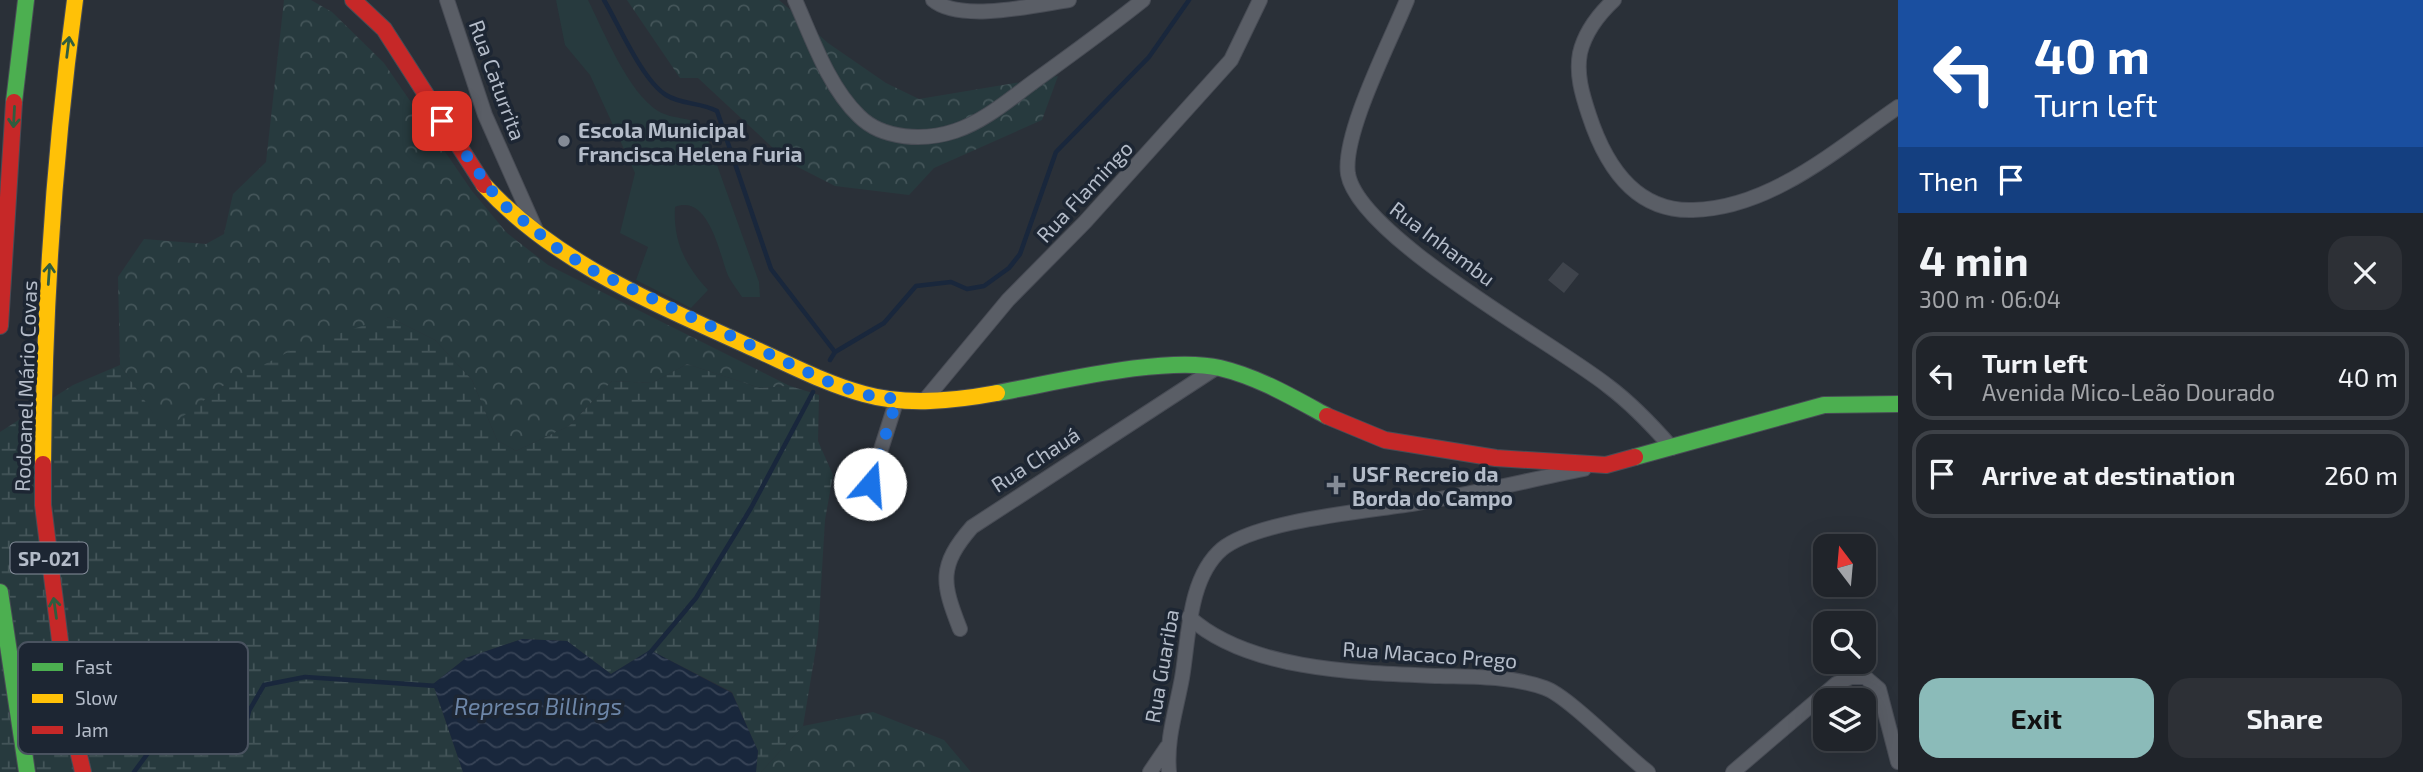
<!DOCTYPE html>
<meta charset="utf-8">
<style>
:root{--surface:#20242a;--page:#2d3036;--text:#f1f3f6;--muted:#a2a4a8;--line:#3d4147;--accent:#8bbbb9}
body{margin:0;font-family:"Exo 2",sans-serif;background:var(--page);color:var(--text);height:100vh;display:flex;flex-direction:column;font-size:26px;white-space:nowrap}
*{box-sizing:border-box;margin:0}
p{font-size:23px;color:var(--muted)}
.icon{flex:none;width:38px;height:38px;fill:none;stroke:currentColor;stroke-width:2;stroke-linecap:round;stroke-linejoin:round}
.map{position:relative;flex:1;overflow:hidden}
.drawer{display:flex;flex-direction:column;background:var(--surface);width:525px}
.drawer>*{flex:none}
.top-card{background:#1a4fa0;color:#fff;overflow:hidden}
.needle{width:46px;rotate:344deg}
.tools{position:absolute;left:1813px;top:534px;display:grid;gap:14px}
.tools a{display:grid;place-items:center;width:63px;height:63px;border-radius:14px;background:var(--surface);box-shadow:0 7px 28px #0002,0 0 0 2px var(--line);font-size:35px}
.pin{position:absolute;display:grid;place-items:center;width:60px;height:60px;color:#fff;margin:-30px;border-radius:14px;box-shadow:0 4px 10px #0006}
.me{position:absolute;width:77px;margin:-38px;rotate:18deg;stroke-linejoin:round;filter:drop-shadow(0 0 5px #0008)}
.turn{display:flex;align-items:center;gap:24px;height:147px;padding:0 21px;font-size:32px}
.turn .icon{width:91px;height:91px;stroke-width:2.5}
.turn b{display:block;font-size:49px;line-height:60px}
.then{display:flex;align-items:center;height:66px;padding:0 21px;background:#0003;gap:14px;font-size:26px}
.round{display:grid;place-items:center;flex:none;width:74px;height:74px;border-radius:21px;background:var(--page)}
.summary{display:flex;align-items:center;justify-content:space-between;height:119px;padding:0 21px}
h1{font-size:42px;font-weight:700;line-height:52px}
.button{display:flex;gap:14px;margin-top:auto;padding:14px 21px}
.button a{flex:1;height:80px;border-radius:21px;background:var(--accent);color:#111;font-size:28px;font-weight:700;line-height:80px;text-align:center}
.button a+a{background:var(--page);color:var(--text)}
ul{padding:0;list-style:none}
li{display:flex;align-items:center;gap:21px;height:88px;margin:0 14px 10px;padding:0 7px;border:4px solid var(--line);border-radius:21px}
li div{flex:1}
li b{display:block;font-size:26px}
li em{font-style:normal}
main{display:flex;flex:1;min-height:0}
.map>svg:first-child{display:block}
.green{fill:#273a3e}
.forest{fill:url(#forest-crowns)}
.wetland{fill:url(#wetland-marsh)}
.water{fill:url(#water-waves)}
.lines{fill:none;stroke-linecap:round;stroke-linejoin:round}
.stream{stroke:#19273c;stroke-width:4.5}
.building{fill:#3f444c}
.street-casing{stroke:#484c55;stroke-width:16}
.fast-casing{stroke:#484c55;stroke-width:18}
.slow-casing{stroke:#484c55;stroke-width:18}
.jam-casing{stroke:#484c55;stroke-width:18}
.street{stroke:#5a5e66;stroke-width:14}
.fast{stroke:#4caf50;stroke-width:16}
.slow{stroke:#ffc107;stroke-width:16}
.jam{stroke:#c62828;stroke-width:16}
.oneway{stroke:#305d3f}
.route{stroke:#1a73e8;stroke-width:12;stroke-dasharray:0 21.6}
.poi-dot{fill:#848b96;stroke:#1d2633;stroke-width:2.5}
.labels{text-anchor:middle;dominant-baseline:central;stroke-width:7;stroke-linejoin:round;paint-order:stroke}
.shield{fill:#1d2633;stroke:#878f9c;stroke-width:2}
.shield-label{font-size:19px;font-weight:bold;fill:#b4bcc9}
.street-label{font-size:21px;fill:#b4bcc9;stroke:#1d2633}
.poi-label{font-size:21px;font-weight:bold;fill:#b4bcc9;stroke:#1d2633;text-anchor:start}
.water-label{font-size:23px;font-style:italic;fill:#6d86a8;stroke:#1d2633}
.key{fill:#1d2633;stroke:#4a5360;stroke-width:2}
.key-label{font-size:19px;fill:#b4bcc9}
</style>
<main>
<div class="map">
<svg width="1898" height="772" viewBox="0 0 1898 772">
<defs>
<pattern id="forest-crowns" width="20" height="18" patternUnits="userSpaceOnUse" patternTransform="scale(1.75)"><rect width="20" height="18" fill="#273a3e"/><path d="M2 6a3 3 0 1 1 6 0M12 15a3 3 0 1 1 6 0" fill="none" stroke="#445559"/></pattern>
<pattern id="wetland-marsh" width="20" height="14" patternUnits="userSpaceOnUse" patternTransform="scale(1.75)"><rect width="20" height="14" fill="#273a3e"/><path d="M1 5h8M5 5V1M11 12h8M15 12V8" fill="none" stroke="#445559"/></pattern>
<pattern id="water-waves" width="16" height="10" patternUnits="userSpaceOnUse" patternTransform="scale(1.75)"><rect width="16" height="10" fill="#19273c"/><path d="M0 5q4-4 8 0t8 0" fill="none" stroke="#384457"/></pattern>
</defs>
<rect width="100%" height="100%" fill="#2a3038"/>
<path class="green" d="M556 0H588C604 32 628 92 658 111 673 120 689 116 703 126L759 282 760 297H742C737 289 730 281 727 273 719 251 708 194 675 207 673 241 685 265 708 290L691 308 636 280 648 247 620 233 635 173 590 75 565 45Z"/>
<path class="forest" d="M284 0H311L332 12 384 63 472 191 507 233 548 265 790 386 760 388 687 364 652 383 612 381 569 426 516 451 497 440 472 380 435 340 389 317 223 386 165 431 120 365 118 277 144 239 206 244 224 234 233 194 266 162Z
M627 0H779L828 43 886 83 919 99 1058 76 1042 120 934 168 909 195 835 186 788 162 698 78H680Z
M873 712 944 740 971 772H761L803 726Z"/>
<path class="wetland" d="M389 317 435 340 472 380 497 440 516 451 569 426 612 381 652 383 687 364 760 388 790 386 819 395 818 441 833 475 825 520 818 636 803 726 761 772H756L758 751 732 692 650 650 611 674 567 641 522 639 466 658 433 684 463 772H0V432L73 385 120 365 165 430 223 386 296 348Z"/>
<path class="water" d="M522 639 567 641 611 674 650 650 732 693 758 751 756 772H463L433 684 466 658Z"/>
<g class="lines">
<path class="stream" d="M604 0C619 25 642 80 666 95 682 105 700 102 717 111L771 269 835 352
M830 360 835 352 884 323 916 286 951 282 967 289 984 286 1009 268 1020 254 1056 152 1149 57 1189 0
M649 654 696 598 751 508 813 392
M134 772 154 745 173 748 244 733 249 711 264 685 305 677 437 686"/>
</g>
<path class="building" d="M1563 262 1579 274 1564 293 1548 280Z"/>
<g class="lines">
<g class="street-casing">
<path id="street" d="M447 0 485 115 536 230
M795 0C812 38 828 86 859 116 883 140 925 141 955 131 985 121 1011 98 1036 80 1072 54 1108 28 1143 0
M933 0C960 23 1036 5 1069 0
M1407 0C1391 40 1342 134 1348 174 1359 237 1554 343 1608 386 1632 404 1652 425 1672 448
M1614 0C1599 14 1585 32 1580 53 1576 74 1582 94 1589 115 1605 164 1634 212 1693 210 1771 208 1837 149 1898 107
M924 401 1008 300 1085 222 1231 60 1260 0
M863 506 897 399
M1189 617C1248 671 1361 673 1439 676 1474 677 1512 676 1545 688 1568 696 1623 753 1648 772
M960 629C942 583 938 566 972 527L1216 368
M1150 772 1167 747
M1169 772C1166 739 1176 711 1182 678 1189 638 1188 578 1222 549 1257 520 1370 511 1417 503 1473 494 1529 480 1584 469
M1733 772 1836 684 1851 677H1865L1879 689 1898 762"/>
</g>
<g class="fast-casing">
<path id="fast" d="M14 102 26 0
M997 393C1054 383 1165 355 1220 368 1258 377 1292 397 1327 416
M1635 457 1824 405 1898 404
M0 592 27 772"/>
</g>
<g class="slow-casing">
<path id="slow" d="M484 185C554 262 654 303 746 345 785 362 823 383 864 394 906 406 954 401 997 393
M43 464C44 309 54 154 75 0"/>
</g>
<g class="jam-casing">
<path id="jam" d="M353 0 384 29 484 185
M0 326 14 102
M1327 416 1385 440 1496 458 1606 465 1635 457
M43 464V505L69 712 83 772"/>
</g>
<use href="#street" class="street"/>
<use href="#fast" class="fast"/>
<use href="#slow" class="slow"/>
<use href="#jam" class="jam"/>
</g>
<defs><path id="oneway-shaft" d="M-6 0H5M1.5-3L5.5 0L1.5 3" fill="none" stroke-width="1.6" stroke-linecap="round" stroke-linejoin="round" transform="scale(1.75)"/></defs>
<g class="oneway">
<use href="#oneway-shaft" transform="translate(68 47) rotate(-83)"/>
<use href="#oneway-shaft" transform="translate(14 117) rotate(93)"/>
<use href="#oneway-shaft" transform="translate(49 274) rotate(-86)"/>
<use href="#oneway-shaft" transform="translate(55 608) rotate(-98)"/>
</g>
<g class="lines">
<path class="route" d="M442 121 499 201 557 248 590 269 824 380 866 395 897 399 870 484"/>
</g>
<g class="poi-dot">
<circle cx="564" cy="141" r="7"/>
<path d="M1332.5 474.5h7v7h7v7h-7v7h-7v-7h-7v-7h7z"/>
</g>
<g class="labels">
<rect class="shield" x="10.5" y="542.5" width="77" height="31" rx="5"/>
<g class="shield-label">
<text x="49" y="558">SP-021</text>
</g>
<g class="street-label">
<text transform="translate(498 80) rotate(70)">Rua Caturrita</text>
<text transform="translate(1084 191) rotate(-47)">Rua Flamingo</text>
<text transform="translate(1443 243) rotate(37)">Rua Inhambu</text>
<text transform="translate(25 386) rotate(-88)">Rodoanel Mário Covas</text>
<text transform="translate(1035 459) rotate(-33)">Rua Chauá</text>
<text transform="translate(1430 654) rotate(4)">Rua Macaco Prego</text>
<text transform="translate(1161 666) rotate(-80)">Rua Guariba</text>
</g>
<g class="poi-label">
<text x="578" y="129">Escola Municipal<tspan x="578" dy="24">Francisca Helena Furia</tspan></text>
<text x="1352" y="473">USF Recreio da<tspan x="1352" dy="24">Borda do Campo</tspan></text>
</g>
<g class="water-label">
<text x="538" y="706">Represa Billings</text>
</g>
</g>
<rect x="18" y="642" width="230" height="112" rx="10" class="key"/>
<rect x="32" y="663" width="31" height="8" fill="#4caf50"/>
<rect x="32" y="694" width="31" height="9" fill="#ffc107"/>
<rect x="32" y="726" width="31" height="8" fill="#c62828"/>
<g class="key-label">
<text x="75" y="674">Fast</text>
<text x="75" y="705">Slow</text>
<text x="75" y="737">Jam</text>
</g>
</svg>
<div class="tools">
<a><svg class="needle" viewBox="-14 -14 28 28"><path d="M0-13l5 13h-10z" fill="#e53935"/><path d="M0 13l5-13h-10z" fill="#a2a4a8"/></svg></a>
<a><svg class="icon" aria-label="search" viewBox="0 0 24 24"><circle cx="10" cy="10" r="6"/><path d="M15 15l6 6"/></svg></a>
<a><svg class="icon" aria-label="layers" viewBox="0 0 24 24"><path d="M12 4l9 5-9 5-9-5zM3 14l9 5 9-5"/></svg></a>
</div>
<div class="pin" style="left:442px;top:121px;background:#d93025"><svg class="icon" aria-label="arrive" viewBox="0 0 24 24"><path d="M6 21V4h12l-3 4 3 4H6"/></svg></div>
<svg class="me" style="left:870px;top:484px" viewBox="-20 -20 40 40"><circle r="19" fill="#fff"/><path d="M0-13L10 11 0 6-10 11z" fill="#1a73e8"/></svg>
</div>
<section class="drawer">
<div class="top-card">
<div class="turn"><svg class="icon" aria-label="left" viewBox="0 0 24 24"><path d="M17 20v-9H6M10 6l-5 5 5 5"/></svg><div><b>40 m</b>Turn left</div></div>
<div class="then">Then<svg class="icon" aria-label="arrive" viewBox="0 0 24 24"><path d="M6 21V4h12l-3 4 3 4H6"/></svg></div>
</div>
<div class="summary"><div><h1>4 min</h1><p>300 m · 06:04</p></div><a class="round"><svg class="icon" aria-label="close" viewBox="0 0 24 24"><path d="M6 6l12 12M18 6L6 18"/></svg></a></div>
<ul>
<li><svg class="icon" aria-label="left" viewBox="0 0 24 24"><path d="M17 20v-9H6M10 6l-5 5 5 5"/></svg><div><b>Turn left</b><p>Avenida Mico-Leão Dourado</p></div><em>40 m</em></li>
<li><svg class="icon" aria-label="arrive" viewBox="0 0 24 24"><path d="M6 21V4h12l-3 4 3 4H6"/></svg><div><b>Arrive at destination</b></div><em>260 m</em></li>
</ul>
<div class="button"><a>Exit</a><a>Share</a></div>
</section>
</main>
